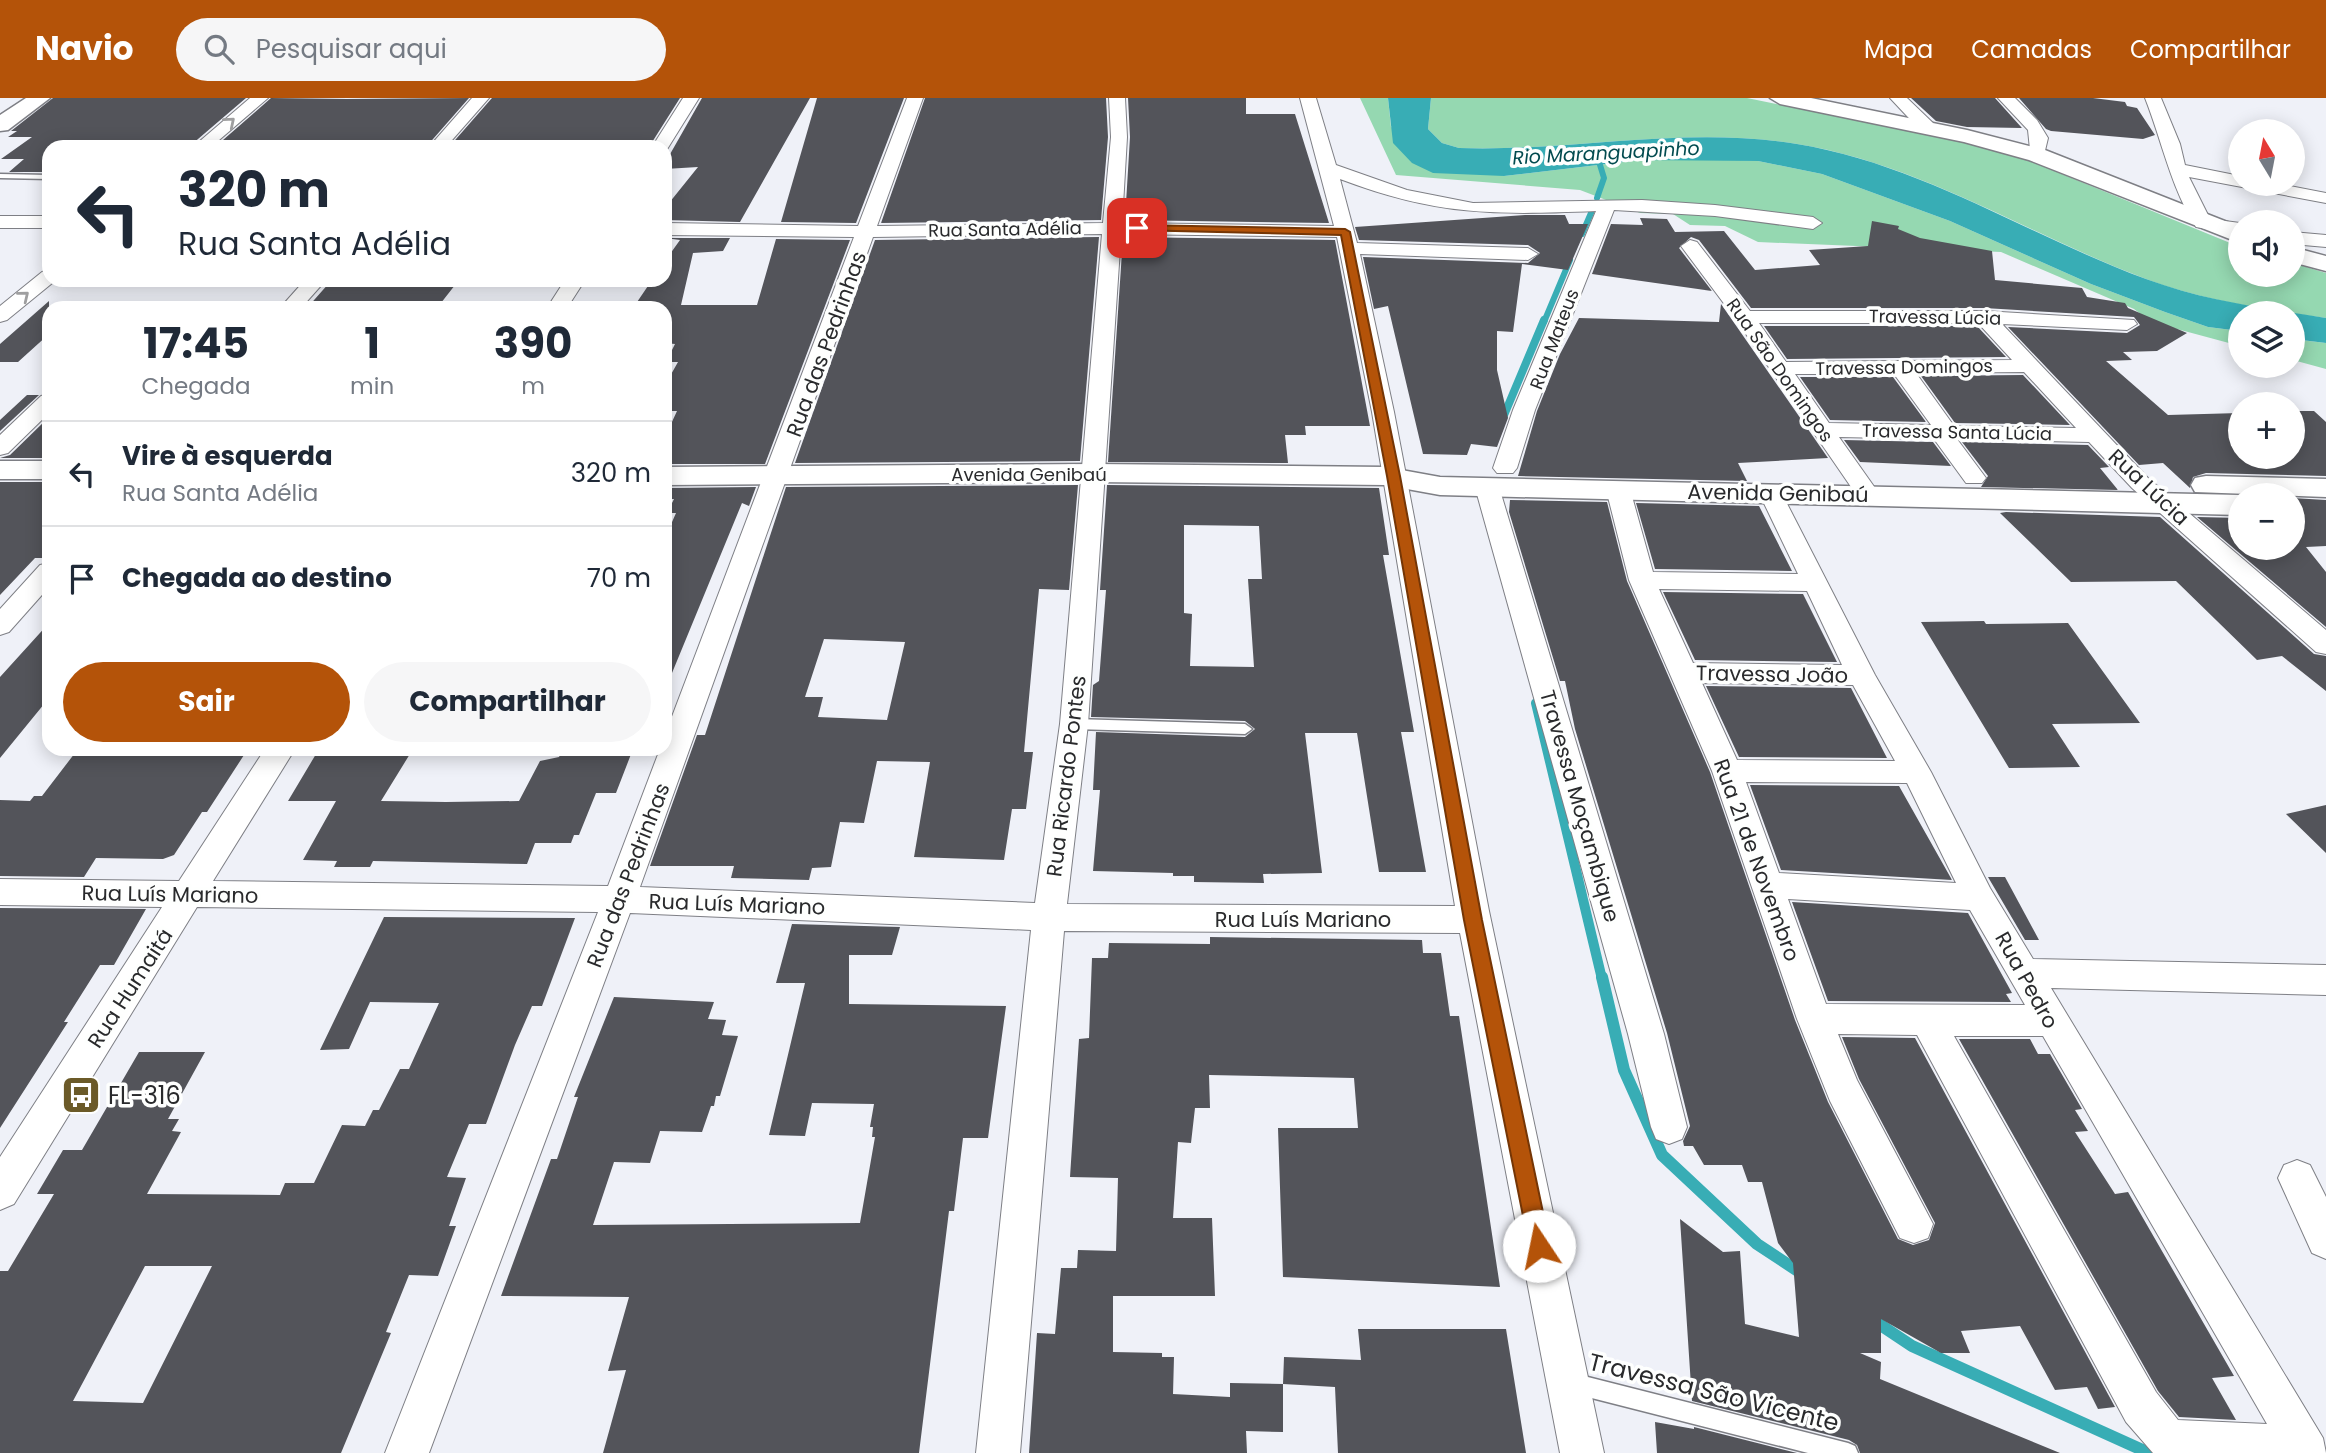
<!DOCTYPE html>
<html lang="pt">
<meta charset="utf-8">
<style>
:root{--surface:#fff;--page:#f6f6f7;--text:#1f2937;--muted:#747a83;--line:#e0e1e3;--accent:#b45309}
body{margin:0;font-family:Poppins,sans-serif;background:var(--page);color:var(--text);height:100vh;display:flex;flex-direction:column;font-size:26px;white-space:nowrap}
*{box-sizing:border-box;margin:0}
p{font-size:23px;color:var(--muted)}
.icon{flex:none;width:38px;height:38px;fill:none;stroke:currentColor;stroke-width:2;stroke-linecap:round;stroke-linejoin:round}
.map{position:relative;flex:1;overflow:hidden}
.sheet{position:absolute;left:42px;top:203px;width:630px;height:455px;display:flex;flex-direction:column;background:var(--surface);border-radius:21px;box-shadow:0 4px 18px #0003}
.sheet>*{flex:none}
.top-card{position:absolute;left:42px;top:42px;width:630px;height:147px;border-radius:21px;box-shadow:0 4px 18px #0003;background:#fff;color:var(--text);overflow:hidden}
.needle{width:46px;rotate:350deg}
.fabs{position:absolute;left:2228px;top:21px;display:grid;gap:14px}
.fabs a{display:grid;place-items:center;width:77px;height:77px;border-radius:50%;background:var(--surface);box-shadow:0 4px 18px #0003;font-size:35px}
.pin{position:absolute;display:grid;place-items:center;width:60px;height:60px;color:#fff;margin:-30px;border-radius:14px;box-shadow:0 4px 10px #0006}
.me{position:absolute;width:77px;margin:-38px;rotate:349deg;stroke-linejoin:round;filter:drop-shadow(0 0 5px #0008)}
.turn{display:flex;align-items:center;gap:24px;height:147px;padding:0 21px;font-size:32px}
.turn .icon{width:91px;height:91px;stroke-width:2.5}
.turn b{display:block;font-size:49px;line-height:60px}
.eta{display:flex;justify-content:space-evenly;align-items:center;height:119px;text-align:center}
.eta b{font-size:42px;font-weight:700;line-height:49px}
.button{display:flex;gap:14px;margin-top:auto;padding:14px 21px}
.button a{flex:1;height:80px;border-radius:42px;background:var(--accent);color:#fff;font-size:28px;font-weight:700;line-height:80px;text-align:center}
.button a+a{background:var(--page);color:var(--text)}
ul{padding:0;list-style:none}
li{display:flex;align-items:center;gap:21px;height:105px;padding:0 21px;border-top:2px solid var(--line)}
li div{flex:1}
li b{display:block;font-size:26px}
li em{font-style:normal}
header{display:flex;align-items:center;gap:42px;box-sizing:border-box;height:98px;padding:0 35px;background:var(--accent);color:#fff}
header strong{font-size:33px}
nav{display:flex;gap:38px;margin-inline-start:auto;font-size:24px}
.search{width:490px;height:63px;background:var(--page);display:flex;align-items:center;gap:18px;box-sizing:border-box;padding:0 24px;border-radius:38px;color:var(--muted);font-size:26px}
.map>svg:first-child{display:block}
.green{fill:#95d8b1}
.water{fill:#38adb5}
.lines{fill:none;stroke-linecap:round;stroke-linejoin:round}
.stream-far3{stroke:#38adb5;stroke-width:6}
.stream-far2{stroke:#38adb5;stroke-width:8}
.stream-far1{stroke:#38adb5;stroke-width:10}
.stream{stroke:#38adb5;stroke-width:12}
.building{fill:#53545a;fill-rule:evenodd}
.lane-casing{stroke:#7e7f85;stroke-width:3}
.street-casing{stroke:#7e7f85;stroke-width:2}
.secondary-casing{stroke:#7e7f85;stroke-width:3}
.primary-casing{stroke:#7e7f85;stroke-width:3}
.lane{fill:#fff;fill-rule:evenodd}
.street{fill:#fff;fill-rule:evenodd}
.secondary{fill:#fff;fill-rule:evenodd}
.primary{fill:#fff;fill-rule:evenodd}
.oneway{stroke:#9f9fa0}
.route{fill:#b45309;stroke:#753606;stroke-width:2}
.labels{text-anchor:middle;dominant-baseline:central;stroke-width:7;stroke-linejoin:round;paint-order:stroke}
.far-street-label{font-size:18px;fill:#292a2c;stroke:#fefffe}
.far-water-label{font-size:19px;font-style:italic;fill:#024b4f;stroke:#fefffe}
.street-label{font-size:21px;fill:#292a2c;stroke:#fefffe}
.near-poi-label{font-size:24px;fill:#292a2c;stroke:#fefffe;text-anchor:start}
.near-street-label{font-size:24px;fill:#292a2c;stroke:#fefffe}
</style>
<header>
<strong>Navio</strong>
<div class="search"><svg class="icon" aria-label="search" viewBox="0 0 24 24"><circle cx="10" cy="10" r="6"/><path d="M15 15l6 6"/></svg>Pesquisar aqui</div>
<nav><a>Mapa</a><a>Camadas</a><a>Compartilhar</a></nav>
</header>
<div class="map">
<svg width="2326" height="1355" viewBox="0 0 2326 1355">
<rect width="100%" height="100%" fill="#eff1f8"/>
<path class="green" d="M1360 0H1388L1391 29 1504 78 1640 62 1698 60 1758 63 1822 76 1950 123 2091 186 2165 214 2208 229 2240 233V248L2151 224 2134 211 2001 154 1758 144 1725 128 1690 127 1673 116 1640 115 1580 92 1396 77Z
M1431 0H1747L1963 44 2028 62 2240 149V177H2292L2293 165 2326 175V220C2264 211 2204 203 2146 181 2029 137 1921 66 1797 46 1684 27 1571 54 1459 50L1442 45 1428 31Z
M2292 241 2326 245V271L2293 262Z"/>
<path class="water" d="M1388 0H1431L1428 31 1442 45 1459 50C1571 54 1684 27 1797 46 1921 66 2029 138 2146 181 2205 203 2264 210 2326 220V245L2293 241 2292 215H2240V233L2208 229 2165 214 2091 186 1950 123 1822 76 1758 63 1640 62 1504 78 1433 75 1412 65 1393 45Z"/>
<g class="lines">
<path class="stream-far3" d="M1597 57 1604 80 1597 100
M1582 136 1591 115
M1544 224 1570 162"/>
<path class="stream-far2" d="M1502 322 1544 222"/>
<path class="stream-far1" d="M1536 605 1602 881"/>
<path class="stream" d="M1602 879 1624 972 1662 1057 1757 1146 1804 1177
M1873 1222 1912 1248 2149 1355"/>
</g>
<path class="building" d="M53 0H246L191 47 49 49V74H9L24 61H1L32 39H8L17 33H11Z
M271 0 347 1 469 0 426 49H215Z
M492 0H680L649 49 543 46 449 49Z
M702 0H810L740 124 665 122V110L698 69 665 71V65Z
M817 0H904L856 125 781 124Z
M925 0H1106L1108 39 1101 122 881 125Z
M1128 0H1246V16H1295L1329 125 1125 122 1130 39Z
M1911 0H1995L2022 30 1967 29 1936 23Z
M2019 0H2093L2125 4 2127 8 2137 10 2155 37 2143 41 2051 33 2046 31Z
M1525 117H1565L1569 126H1588L1568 172 1522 166 1513 234 1497 233V272L1508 320 1497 349 1471 346 1467 357 1423 356 1388 208 1374 211 1363 159 1528 165 1540 155 1528 147 1359 142 1355 129Z
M1640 120 1667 121 1675 134 1724 133 1755 172 1820 167 1809 152 1868 148 1872 123 1899 128 1898 131 1920 140 1992 153 1995 182 2082 190 2087 199 2125 205 2128 210 2187 235 2157 253 2123 254 2132 262 2106 263 2168 317 2240 315V359H2292V313H2314L2326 324V378L2206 375 2193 379 2190 390 2163 365 2139 367 2008 229 2127 235 2140 227 2134 219 1984 210H1751L1699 142 1691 139 1679 150 1712 193 1592 176 1611 126 1643 127Z
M1099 139 1080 363 795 365 875 142Z
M1123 139 1335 142 1370 328H1305L1306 337H1285L1288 365 1108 364Z
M665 140H730L723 153 693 155 681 207H757L776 141 850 142 765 366H665V339L677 313H665V287L678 264H666L675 246 665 245V210H633L652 182H665V163L680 142Z
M378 182H459L437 210H307L330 184Z
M49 203V236L18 264H0V246Z
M1721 206 1828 360 1738 365 1747 383 1518 378 1537 313 1560 256 1579 220 1719 224Z
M1764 228H1977L2006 259 1787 261Z
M2023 277 2070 327 1955 325 1921 278Z
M1800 279H1893L1926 324 1830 322Z
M27 297H39L0 333V322Z
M49 319V360H0L10 357Z
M1844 342 1933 344 1951 368 1860 364Z
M1962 344 2088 347 2109 369 2100 370 2118 392 1981 389 1988 378Z
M0 384H49V460H35L0 497Z
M1078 387 1069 492 1039 491 1024 654H1033L1026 711H1012L1004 762 914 759 930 664 877 663 864 725 840 724 831 769 812 770 809 782 731 780 734 768H650L697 637H705L786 389ZM824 541 905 544 887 622 818 619 823 599H805Z
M1107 387 1379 390 1389 457H1383L1414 634H1401L1426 774H1379L1357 635H1305L1322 775 1263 776 1264 785 1194 784V778H1173V775L1093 773 1100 692H1093L1096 634 1245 639 1255 631 1245 623 1091 619 1093 587 1099 583 1106 492H1100ZM1184 427 1259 428 1262 481H1248L1254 569 1190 568 1192 516 1184 515Z
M756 389 749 408 742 405 665 592V440L676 415H667L674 401H665V390Z
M2292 400 2326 402V448L2306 449 2326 474V529L2197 419 2240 420V450H2292Z
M1510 402 1607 404 1627 483 1710 674 1795 922 1828 1004 1898 1141 1913 1147 1929 1142 1935 1125 1859 981 1842 939 1915 940 2115 1309 2098 1311 2087 1289 2055 1292 2020 1228 1961 1233 1970 1255H1941L1881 1221V1255H1860L1881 1264 1880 1281 2060 1355H1860L1857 1347 1849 1342 1692 1303 1680 1121 1723 1154 1740 1153 1745 1226 1799 1239 1793 1165 1778 1145 1762 1084H1748L1742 1067H1704L1693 1048H1684L1683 1043 1690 1028 1667 935 1575 631 1565 583H1560L1509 414Z
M1636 405 1759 408 1792 473 1655 471Z
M2006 414 2160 419 2314 556 2326 558V593L2282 558 2257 562 2176 483 2071 484 2000 415Z
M1663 494 1803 496 1837 564 1695 562Z
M1984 523 1986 526 2068 525 2140 625 2052 626 2080 669 2009 670 1921 524Z
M49 525V600L0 660V579Z
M1706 588 1851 590 1887 660 1739 659Z
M78 651H236L232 657H244L207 714H202L174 757 163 761 96 760 84 779 0 778V702L30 703 34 698H42Z
M319 651H413L381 703 446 704 519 703 540 663 559 659 563 651H633L616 695H596L579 737H574L571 745H535L527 766 373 763 370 769H334L337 763 303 762 336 703H288Z
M1750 687 1899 688 1952 782 1781 772Z
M2326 707V755L2286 716Z
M1988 779H2005L2039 842H2025Z
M1792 804 1968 815 2012 895 2006 896 2011 904 1828 903Z
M0 810 146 811 114 867H100L64 924H68L0 1030Z
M384 819 575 820 542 908H532L515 947 486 1026H469L447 1079 466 1080 449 1128H456L438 1178 409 1177 386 1234 391 1235 341 1355H0V1173H8L54 1096H37L63 1052H82L139 954H205L168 1021H179L172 1033 181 1034 147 1096 280 1097 285 1085H314L342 1027 365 1028 373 1012H379L400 971H409L439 905 370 904 349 951 320 952ZM145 1168H212L143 1305 73 1303Z
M792 826 900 829 892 857H849V906L1006 908 988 1040H963L954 1113H949L919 1355H603L626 1272 608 1273 629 1199 501 1198 551 1061H557L578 999H574L614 899 714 904 708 921 726 922 722 937 738 938 720 998H716L714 1008H711L702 1034 660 1033 650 1065 614 1064 593 1127 860 1125 875 1039H872L873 1029H870L874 1006 812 1005 805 1038 769 1037 805 885H776Z
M1210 839 1422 842 1423 855H1441L1450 918H1459L1500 1189 1283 1179 1278 1030H1358L1354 980 1209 977 1210 1010H1195L1191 1045 1178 1044 1173 1120H1212L1215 1198H1113V1254L1162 1255V1259H1174L1173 1296 1230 1299V1285L1283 1286V1334L1246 1333 1247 1355H1029L1037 1235 1055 1236 1061 1170H1077L1078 1152 1116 1153 1118 1080 1070 1079 1079 941 1089 940 1092 860H1108L1109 845 1210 846Z
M1959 941H2030L2038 956H2050L2082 1011 2075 1012 2088 1033 2075 1034 2115 1096 2128 1094 2234 1278 2212 1280 2236 1322 2179 1319 2158 1293Z
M1358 1231H1506L1526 1355H1338L1335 1289 1283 1286 1284 1259 1361 1262Z
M1655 1324 1694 1331V1329L1797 1355H1657Z"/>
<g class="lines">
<g class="lane-casing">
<path id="lane" d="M0 76 49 77V81L0 80Z
M1074 621 1245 626 1252 631 1245 636 1074 631 1067 626Z
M1572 1275 1848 1345 1855 1348 1858 1355H1808L1572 1295 1565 1292 1562 1285 1565 1278Z"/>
</g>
<g class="street-casing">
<path id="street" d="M250 0H268L211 49H193Z
M472 0H489L446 49H429Z
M683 0H699L666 53 665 49H652Z
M907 0H923L877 128 1103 125 1111 39 1109 0H1125L1127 39 1122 125 1334 128 1300 0H1316L1336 67 1407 92 1473 105 1642 102 1715 107 1813 119 1822 125 1813 131 1715 118 1614 112 1535 312 1517 370 1513 375H1497L1493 370 1513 312 1596 113C1495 117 1437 118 1340 81L1357 145 1528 150 1538 156 1528 162 1360 156 1394 314 1489 813 1604 1355H1560L1460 835 1064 833 1020 1355H976L1031 832 630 815 429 1355H385L598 814 197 809 14 1106 0 1112V1059L162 809 0 807V781L179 783 265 651H295L213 783 608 788 660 651H665V637L854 139 665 137V125L858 128ZM1102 136 1060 626 1035 805 640 789 873 139ZM1121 136 1337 139 1372 314 1455 808 1067 806 1088 626Z
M1890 0H1907L1933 25V33H1921Z
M1998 0H2015L2037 22 2048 40 2043 61H2031L2028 32Z
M2145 0H2161L2180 46 2185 67 2240 78V86H2279L2326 95V105L2189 79 2210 121 2240 125V137L2196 129C2171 90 2162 43 2145 0Z
M0 118H49V130H0Z
M2292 134 2326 137V149L2292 146Z
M1690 142 1697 144 1750 213H1984L2134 222 2137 226 2127 232 2002 226 2148 380 2326 532V556L2316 554 2132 390 2089 344 1957 341 1986 380 1982 385H1966L1934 341 1839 339 1880 397 1876 402H1860L1737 223 1681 148ZM1759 225H1978L2012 262 1786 264ZM2024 274 2076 330 1954 328 1916 275ZM1795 276H1894L1931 327 1829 325Z
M49 172V182H56L7 222 0 224V208L42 174Z
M305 182H326L301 210H280Z
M565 182H585L567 210H547Z
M49 296V315L8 355 0 357V337L41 298Z
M1487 382 1495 384 1499 389 1664 936 1687 1029 1682 1041 1669 1046 1656 1041 1651 1029 1628 936 1475 389 1479 384Z
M1618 384 1626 386 1630 391 1653 474 1798 476 1759 395 1763 390H1779L1875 577 1931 674 1990 790 2033 861 2326 867V897L2051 890 2323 1340 2326 1355H2153L2126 1324 1917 937 1838 936 1857 982 1933 1126 1928 1140 1914 1145 1900 1140 1830 1003 1797 921 1712 673 1629 482 1606 391 1610 386ZM1659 491 1807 493 1842 567 1693 565ZM1702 585 1853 587 1895 663 1737 662ZM1746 684 1907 685 1956 785 1779 775ZM1788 801 1970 812 2025 907 1826 906ZM1954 938H2043L2267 1326 2178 1322 2156 1294Z
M49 465V489L9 534 0 537V511L40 467Z
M2297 1062 2310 1067 2326 1099V1161L2312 1155 2278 1080 2284 1067Z"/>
</g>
<g class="secondary-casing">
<path id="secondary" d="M1770 0H1811L1967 32 2045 52 2240 129V145L2029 62 1964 44 1780 6Z
M2292 149 2326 158V173L2292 164Z"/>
</g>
<g class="primary-casing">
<path id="primary" d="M26 0H50L8 32 0 33V17Z
M0 363H49V381H0Z
M1094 366 1385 369 1440 379 2240 397V417L1440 397 1385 387 1094 384 665 387V369Z
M2206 378 2326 381V399L2195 394 2191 387 2195 380Z"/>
</g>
<use href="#lane" class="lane"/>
<use href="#street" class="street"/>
<use href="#secondary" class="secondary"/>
<use href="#primary" class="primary"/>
</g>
<defs><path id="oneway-chevron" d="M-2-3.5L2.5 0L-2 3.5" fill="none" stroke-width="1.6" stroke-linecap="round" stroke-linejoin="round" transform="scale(1.75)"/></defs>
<g class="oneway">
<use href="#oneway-chevron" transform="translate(230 24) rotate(-40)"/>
<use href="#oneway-chevron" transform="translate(24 198) rotate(-39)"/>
</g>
<path class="route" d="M1137 127 1345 131 1350 134 1400 378 1482 822 1550 1148 1547 1156 1539 1159 1532 1156 1529 1148 1464 822 1387 378 1341 137 1133 132Z"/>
<defs>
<g id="bus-square" transform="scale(2.0125)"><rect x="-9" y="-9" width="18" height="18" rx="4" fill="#6b5a28" stroke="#fefffe"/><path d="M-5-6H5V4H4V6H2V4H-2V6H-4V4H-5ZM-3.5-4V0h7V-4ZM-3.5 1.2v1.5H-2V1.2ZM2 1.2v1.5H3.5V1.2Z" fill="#fff"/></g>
</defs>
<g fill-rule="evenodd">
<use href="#bus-square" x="81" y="997"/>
</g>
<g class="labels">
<g class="far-street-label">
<text transform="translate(1005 131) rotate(-1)">Rua Santa Adélia</text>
<text transform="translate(1935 219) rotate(1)">Travessa Lúcia</text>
<text transform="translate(1554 241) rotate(-69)">Rua Mateus</text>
<text transform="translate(1904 269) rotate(-1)">Travessa Domingos</text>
<text transform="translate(1780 272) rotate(55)">Rua São Domingos</text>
<text transform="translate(1957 334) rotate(1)">Travessa Santa Lúcia</text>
<text x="1029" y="376">Avenida Genibaú</text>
</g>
<g class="far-water-label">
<text transform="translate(1606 55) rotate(-3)">Rio Maranguapinho</text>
</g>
<g class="street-label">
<text transform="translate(826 246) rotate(-70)">Rua das Pedrinhas</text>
<text transform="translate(2149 389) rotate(43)">Rua Lúcia</text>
<text transform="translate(1778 395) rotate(1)">Avenida Genibaú</text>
<text transform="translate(1772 576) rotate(1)">Travessa João</text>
<text transform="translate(1066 678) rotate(-83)">Rua Ricardo Pontes</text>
<text transform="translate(1580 708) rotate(74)">Travessa Moçambique</text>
<text transform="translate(1757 762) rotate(70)">Rua 21 de Novembro</text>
<text transform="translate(628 777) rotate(-69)">Rua das Pedrinhas</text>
<text transform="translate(170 796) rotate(1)">Rua Luís Mariano</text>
<text transform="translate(737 806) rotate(2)">Rua Luís Mariano</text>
<text x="1303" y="821">Rua Luís Mariano</text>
<text transform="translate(2027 882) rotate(61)">Rua Pedro</text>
<text transform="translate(130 890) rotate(-57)">Rua Humaitá</text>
</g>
<g class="near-poi-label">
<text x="108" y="997">FL-316</text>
</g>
<g class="near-street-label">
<text transform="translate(1714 1294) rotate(14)">Travessa São Vicente</text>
</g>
</g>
</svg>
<div class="fabs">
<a><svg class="needle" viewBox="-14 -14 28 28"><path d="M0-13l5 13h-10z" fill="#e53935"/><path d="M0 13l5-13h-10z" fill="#747a83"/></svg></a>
<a><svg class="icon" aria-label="sound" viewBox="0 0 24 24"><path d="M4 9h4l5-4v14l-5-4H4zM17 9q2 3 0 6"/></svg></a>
<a><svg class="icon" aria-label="layers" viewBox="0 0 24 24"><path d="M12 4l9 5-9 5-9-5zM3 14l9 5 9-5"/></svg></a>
<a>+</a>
<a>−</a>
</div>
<div class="pin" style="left:1137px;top:130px;background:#d93025"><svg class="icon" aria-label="arrive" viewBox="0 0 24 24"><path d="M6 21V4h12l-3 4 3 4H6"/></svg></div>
<svg class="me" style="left:1539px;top:1148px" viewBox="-20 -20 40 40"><circle r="19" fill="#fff"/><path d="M0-13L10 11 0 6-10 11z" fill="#b45309"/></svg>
<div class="top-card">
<div class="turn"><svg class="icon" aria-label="left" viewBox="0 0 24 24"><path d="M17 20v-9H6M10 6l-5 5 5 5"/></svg><div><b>320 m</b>Rua Santa Adélia</div></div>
</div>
<section class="sheet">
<div class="eta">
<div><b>17:45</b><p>Chegada</p></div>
<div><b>1</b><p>min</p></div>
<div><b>390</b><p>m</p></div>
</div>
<ul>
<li><svg class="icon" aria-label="left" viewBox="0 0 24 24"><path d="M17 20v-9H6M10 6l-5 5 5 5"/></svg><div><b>Vire à esquerda</b><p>Rua Santa Adélia</p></div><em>320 m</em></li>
<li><svg class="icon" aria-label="arrive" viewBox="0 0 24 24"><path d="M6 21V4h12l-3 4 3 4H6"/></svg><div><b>Chegada ao destino</b></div><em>70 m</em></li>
</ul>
<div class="button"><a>Sair</a><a>Compartilhar</a></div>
</section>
</div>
